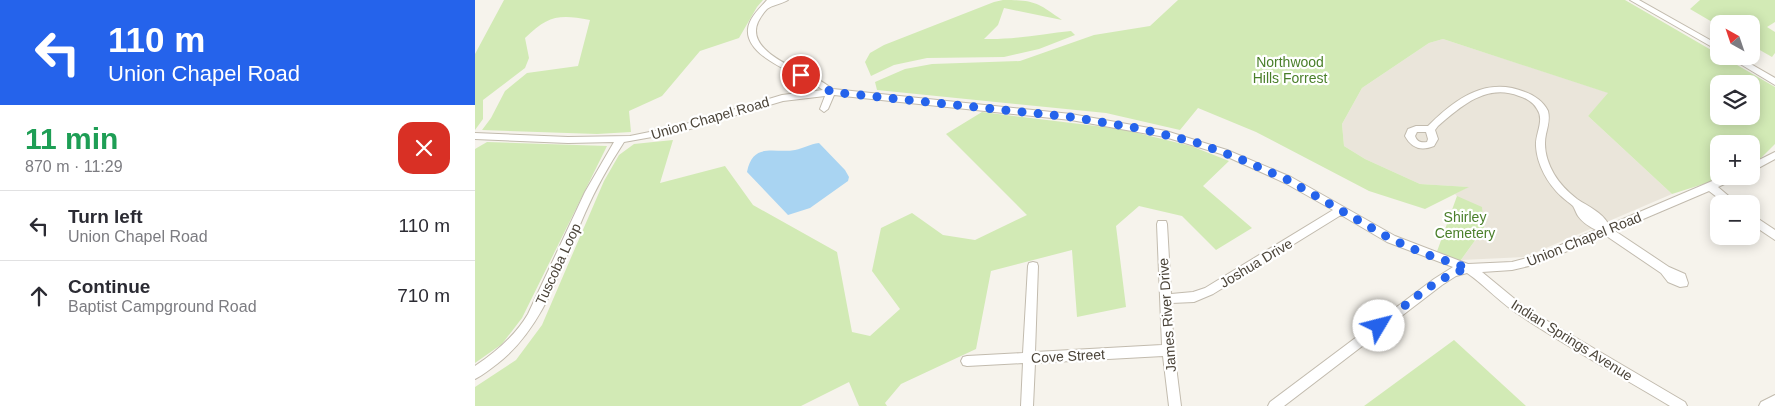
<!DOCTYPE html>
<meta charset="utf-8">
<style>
:root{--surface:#fff;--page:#f2f2f3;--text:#2b2b33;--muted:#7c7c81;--line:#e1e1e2}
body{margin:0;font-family:Arial,sans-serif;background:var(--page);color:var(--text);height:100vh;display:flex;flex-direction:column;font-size:19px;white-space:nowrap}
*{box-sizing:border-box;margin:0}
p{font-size:16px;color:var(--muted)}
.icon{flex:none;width:28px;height:28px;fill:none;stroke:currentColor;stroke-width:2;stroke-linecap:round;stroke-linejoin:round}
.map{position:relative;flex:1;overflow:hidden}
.details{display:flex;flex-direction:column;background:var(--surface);width:475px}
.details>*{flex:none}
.guide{background:#2563eb;color:#fff;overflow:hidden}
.needle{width:32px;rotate:320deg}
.controls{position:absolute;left:1235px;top:15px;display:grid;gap:10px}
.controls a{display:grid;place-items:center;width:50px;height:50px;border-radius:10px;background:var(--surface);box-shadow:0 2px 12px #0003;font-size:25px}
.pin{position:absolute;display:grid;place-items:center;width:42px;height:42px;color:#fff;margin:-21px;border:2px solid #fff;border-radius:50%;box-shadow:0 1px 5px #0007}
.me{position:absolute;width:55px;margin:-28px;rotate:53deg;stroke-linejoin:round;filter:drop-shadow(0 0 4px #0008)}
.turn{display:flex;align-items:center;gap:18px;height:105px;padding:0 25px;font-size:22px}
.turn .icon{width:65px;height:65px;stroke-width:2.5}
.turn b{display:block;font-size:35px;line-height:42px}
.round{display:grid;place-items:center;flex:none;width:52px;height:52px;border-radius:15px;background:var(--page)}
.head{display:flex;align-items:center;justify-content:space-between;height:85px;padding:0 25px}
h1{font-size:30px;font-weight:700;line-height:38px;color:#1e9e55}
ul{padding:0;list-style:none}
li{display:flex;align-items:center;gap:15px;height:70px;padding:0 25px;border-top:1px solid var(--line)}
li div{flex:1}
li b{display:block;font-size:19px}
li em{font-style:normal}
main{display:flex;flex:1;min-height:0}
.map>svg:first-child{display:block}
.residential{fill:#eae5da}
.green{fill:#d2eab5;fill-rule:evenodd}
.water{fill:#a9d4f2}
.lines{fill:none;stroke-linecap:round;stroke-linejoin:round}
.minor-casing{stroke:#c2bbae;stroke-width:2}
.minor{fill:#fff;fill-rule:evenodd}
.route{stroke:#2563eb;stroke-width:9;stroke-dasharray:0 16.2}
.labels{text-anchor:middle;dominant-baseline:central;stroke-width:4.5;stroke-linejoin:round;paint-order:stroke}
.park-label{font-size:14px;fill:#4a7f2a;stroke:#fff}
.street-label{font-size:14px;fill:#4b4439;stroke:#fff}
</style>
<main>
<section class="details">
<div class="guide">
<div class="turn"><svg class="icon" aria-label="left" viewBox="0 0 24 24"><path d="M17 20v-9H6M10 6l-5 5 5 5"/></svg><div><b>110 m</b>Union Chapel Road</div></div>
</div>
<div class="head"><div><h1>11 min</h1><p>870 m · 11:29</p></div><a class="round" style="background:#d93025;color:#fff"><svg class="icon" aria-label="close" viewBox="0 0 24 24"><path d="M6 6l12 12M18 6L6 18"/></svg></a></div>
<ul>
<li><svg class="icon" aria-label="left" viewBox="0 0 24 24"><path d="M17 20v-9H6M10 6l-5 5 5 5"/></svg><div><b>Turn left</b><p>Union Chapel Road</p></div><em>110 m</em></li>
<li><svg class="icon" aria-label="ahead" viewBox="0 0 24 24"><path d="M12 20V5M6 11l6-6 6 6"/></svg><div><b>Continue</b><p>Baptist Campground Road</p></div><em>710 m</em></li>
</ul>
</section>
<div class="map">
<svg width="1300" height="406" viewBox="0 0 1300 406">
<rect width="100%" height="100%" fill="#f6f3ec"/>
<path class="residential" d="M968 39 1134 93 1113 116 1197 194 1050 257 986 260 1009 228 980 194 993 187 945 184 890 159 869 146 867 124 887 88 954 43Z"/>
<path class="green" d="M29 0H288L282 7 264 38 225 51 187 96 154 111 156 132 122 134 7 130 16 118 30 91 52 73 103 66 115 20C83 14 73 16 50 38L54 58 50 68 8 100V119L0 130V54Z
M528 0C559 0 562 2 587 20L529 8 523 25 509 39C538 40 567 34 596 31L600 35 564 49 529 57 452 58 419 65 396 76 390 62 395 53 409 45 519 2Z
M703 0H1150L1300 87V144L1276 168V144H1244V176H1254L1197 194 1113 116 1133 93 968 39 954 43 887 88 867 124 869 146 890 159 945 184 994 187 950 209 894 191 781 132 723 108 705 130 631 113 402 90 400 82 430 69 457 64 545 61 619 35 675 26ZM1244 84H1276V116H1244Z
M1225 0H1300V22L1292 27 1300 32V53L1297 57 1276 45V24H1244V26L1215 9Z
M507 112 646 129 716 146 754 161 728 186 777 228 741 250 707 216 664 206 641 226 651 307 602 317 597 250 516 271 501 349 426 384 410 403 412 406H384L374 382 326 406H0V387L41 360 67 325 129 181 144 155 159 144 198 140 185 183 250 166 278 205 362 252 377 332 395 336 425 309 397 271 406 228 437 213 468 235 500 240 552 215 471 134Z
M12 142 132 146 47 318 27 344 0 363V149Z
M982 196 1007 207 1009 228 983 264 960 257Z
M979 340 1051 406H889Z"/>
<path class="water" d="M344 143 370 170 374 177 373 181 335 208 313 215 272 172C278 141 300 154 320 150 329 148 335 144 344 143Z"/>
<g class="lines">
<g class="minor-casing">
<path id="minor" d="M292 0H313C307 4 297 5 292 9 288 13 285 18 283 22 270 51 323 69 342 79 348 82 353 86 358 89L596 114 691 131 752 150 816 177 920 236 993 264 1037 262 1060 256 1121 230C1115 227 1108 223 1103 216 1101 213 1100 209 1098 206 1095 203 1090 200 1086 196 1073 184 1062 165 1061 146 1060 134 1070 120 1062 109 1059 103 1051 98 1044 96 1012 83 986 106 963 126L960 130 963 139 959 146C947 151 937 149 930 136L933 129 941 126H953C980 99 1011 76 1050 92 1059 95 1069 102 1073 111 1075 119 1073 126 1071 134 1068 148 1072 162 1079 174 1085 184 1093 192 1102 199 1114 207 1127 212 1134 225L1249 176H1264L1262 178 1243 187 1263 204H1251L1234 191 1140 231 1194 267 1210 274 1213 283 1212 286 1205 287 1193 282 1186 273 1130 235 1062 264 1037 270 1007 272 1052 309 1210 402 1212 406H1195C1145 376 1094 348 1046 316 1026 304 1011 286 992 273L981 276 967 285 809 406H793L795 402 959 279 978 267 912 242 866 215 738 294 719 302 696 303 699 350 706 406H694L688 356 560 363 558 406H546L548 363 492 366 488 365 486 361 488 357 492 356 548 353 553 266 554 263 558 262 562 263 563 266 560 352 687 345 682 224 683 221H691L692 224 696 294 718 292 730 288 858 210 810 183 746 154 690 137 596 120 359 95 353 109 349 112 345 109 350 96 308 101 205 132 149 142C134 165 121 188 110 213 87 265 69 328 22 364 15 369 8 375 0 379V366C21 352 40 336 53 314L110 192 139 142 93 143 0 139V133L93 137 155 136 204 126 307 95 348 90C328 75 270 59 273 29 274 18 285 8 292 0ZM942 132H951L953 139 952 142C946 143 942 142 940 136Z
M1155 0H1164L1244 45V51Z
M1252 56H1262L1300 78V85Z
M1300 152V159L1276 172V164Z
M1276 214 1300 230V240L1276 224Z
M1300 395V406H1284L1286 402Z"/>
</g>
<use href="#minor" class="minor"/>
</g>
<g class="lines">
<path class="route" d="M326 75 341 81 356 92 596 117 662 128 720 142 763 158 813 180 916 239 950 254 993 268C959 278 931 306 904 326"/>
</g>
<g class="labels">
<g class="park-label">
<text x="815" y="62">Northwood<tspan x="815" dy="16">Hills Forrest</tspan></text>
<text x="990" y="217">Shirley<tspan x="990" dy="16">Cemetery</tspan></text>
</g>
<g class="street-label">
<text transform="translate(235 118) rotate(-16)">Union Chapel Road</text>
<text transform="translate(1109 239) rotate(-22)">Union Chapel Road</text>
<text transform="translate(781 263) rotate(-31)">Joshua Drive</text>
<text transform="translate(83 264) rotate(-65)">Tuscoba Loop</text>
<text transform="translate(692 315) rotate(-94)">James River Drive</text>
<text transform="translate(1097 340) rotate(32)">Indian Springs Avenue</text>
<text transform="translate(593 356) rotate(-3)">Cove Street</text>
</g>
</g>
</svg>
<div class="controls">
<a><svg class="needle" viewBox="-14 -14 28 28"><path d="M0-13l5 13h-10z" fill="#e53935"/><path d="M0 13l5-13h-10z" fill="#7c7c81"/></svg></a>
<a><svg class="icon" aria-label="layers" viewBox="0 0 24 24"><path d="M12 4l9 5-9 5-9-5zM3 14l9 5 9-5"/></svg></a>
<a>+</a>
<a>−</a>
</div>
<div class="pin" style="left:326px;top:75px;background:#d93025"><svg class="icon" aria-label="arrive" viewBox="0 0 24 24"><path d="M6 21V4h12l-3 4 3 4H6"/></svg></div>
<svg class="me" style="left:904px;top:326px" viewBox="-20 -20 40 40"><circle r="19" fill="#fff"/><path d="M0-13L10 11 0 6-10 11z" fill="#2563eb"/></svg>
</div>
</main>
